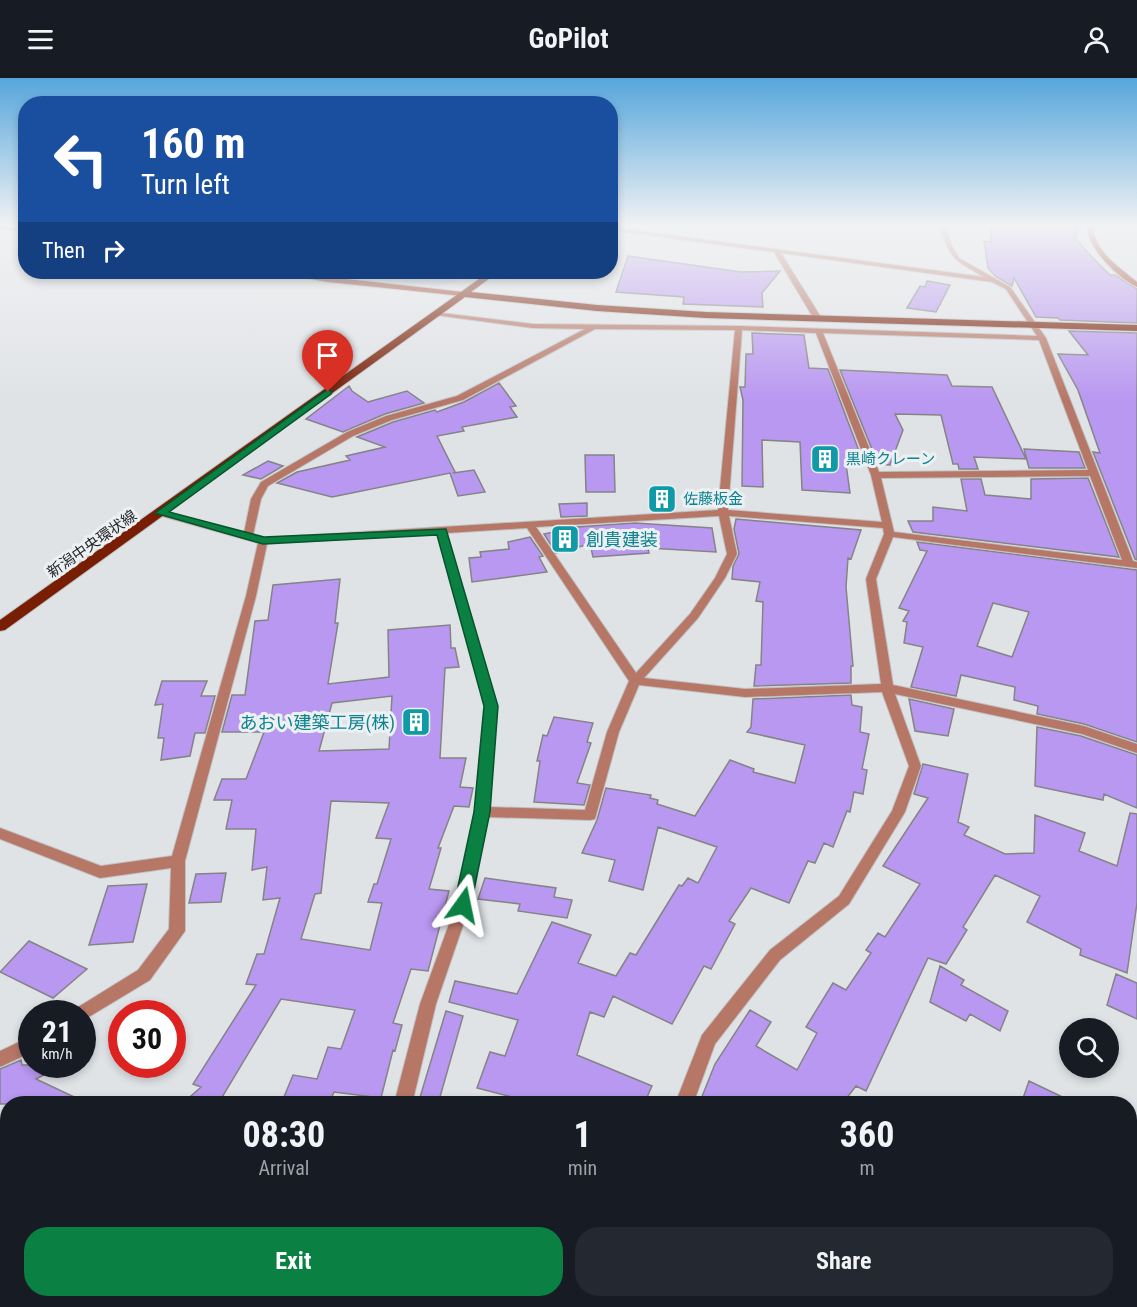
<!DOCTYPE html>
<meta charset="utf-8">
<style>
:root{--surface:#171b24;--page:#242831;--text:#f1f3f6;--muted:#9ea1a6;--accent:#0b8043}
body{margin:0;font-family:"Roboto Condensed","Noto Sans JP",sans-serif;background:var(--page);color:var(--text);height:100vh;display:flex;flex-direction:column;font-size:22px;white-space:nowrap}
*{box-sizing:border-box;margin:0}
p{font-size:20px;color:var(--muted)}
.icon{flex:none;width:33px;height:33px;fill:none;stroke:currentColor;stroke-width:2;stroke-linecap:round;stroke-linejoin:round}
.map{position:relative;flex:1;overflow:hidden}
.sheet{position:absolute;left:0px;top:1018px;width:1137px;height:212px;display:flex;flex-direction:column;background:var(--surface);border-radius:24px 24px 0 0;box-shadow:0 3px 9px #0003}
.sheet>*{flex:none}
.guide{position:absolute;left:18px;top:18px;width:600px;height:183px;border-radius:24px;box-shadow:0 3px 9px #0003;background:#1a4fa0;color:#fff;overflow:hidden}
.buttons{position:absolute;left:1059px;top:940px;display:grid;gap:12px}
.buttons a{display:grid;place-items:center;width:60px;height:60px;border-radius:50%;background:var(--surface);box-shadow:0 3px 9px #0003;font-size:30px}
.speed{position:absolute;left:18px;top:922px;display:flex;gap:12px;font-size:30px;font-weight:700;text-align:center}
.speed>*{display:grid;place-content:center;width:78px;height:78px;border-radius:50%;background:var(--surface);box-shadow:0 3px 9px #0003;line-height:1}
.speed small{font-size:15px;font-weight:400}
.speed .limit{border:9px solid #d22;background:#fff;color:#111}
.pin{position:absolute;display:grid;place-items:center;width:51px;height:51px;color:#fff;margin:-62px -26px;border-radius:50% 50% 50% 0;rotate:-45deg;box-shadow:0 0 6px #0007}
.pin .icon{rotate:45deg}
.me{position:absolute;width:66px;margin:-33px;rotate:12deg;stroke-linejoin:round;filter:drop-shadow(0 0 4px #0008)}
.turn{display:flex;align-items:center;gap:21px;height:126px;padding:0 24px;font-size:27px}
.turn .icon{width:78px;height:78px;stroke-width:2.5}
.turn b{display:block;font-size:42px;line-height:51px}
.then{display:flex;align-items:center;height:57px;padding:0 24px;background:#0003;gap:12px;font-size:22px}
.eta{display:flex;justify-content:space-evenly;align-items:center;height:102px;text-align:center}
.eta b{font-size:36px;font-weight:700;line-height:42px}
.button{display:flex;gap:12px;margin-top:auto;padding:12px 24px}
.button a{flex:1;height:69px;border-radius:24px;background:var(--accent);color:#fff;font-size:24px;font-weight:700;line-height:69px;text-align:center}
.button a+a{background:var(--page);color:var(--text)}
header{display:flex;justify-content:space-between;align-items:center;height:78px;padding:0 24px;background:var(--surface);font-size:27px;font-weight:700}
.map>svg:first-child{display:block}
.built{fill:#d1dae3}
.building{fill:#b998f1;stroke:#848386;stroke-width:1.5;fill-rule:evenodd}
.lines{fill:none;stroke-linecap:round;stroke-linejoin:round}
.street-casing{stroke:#bfc1c4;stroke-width:2}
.secondary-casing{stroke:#bfc1c4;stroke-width:2}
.primary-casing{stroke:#bfc1c4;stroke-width:2}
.street{fill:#b77766;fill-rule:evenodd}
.secondary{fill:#9b3f27;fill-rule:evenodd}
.primary{fill:#781e04;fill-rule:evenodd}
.route{fill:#0b8043;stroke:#07532c;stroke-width:1.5}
.labels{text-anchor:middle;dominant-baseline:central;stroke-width:6;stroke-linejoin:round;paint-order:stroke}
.far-culture-label{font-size:15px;fill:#0d838f;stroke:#edf0f3;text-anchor:start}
.far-street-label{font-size:15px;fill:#262728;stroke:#edf0f3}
.culture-label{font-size:18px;fill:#0d838f;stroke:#edf0f3;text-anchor:start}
</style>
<header><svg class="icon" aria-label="menu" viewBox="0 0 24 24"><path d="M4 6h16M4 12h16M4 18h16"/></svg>GoPilot<svg class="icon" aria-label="person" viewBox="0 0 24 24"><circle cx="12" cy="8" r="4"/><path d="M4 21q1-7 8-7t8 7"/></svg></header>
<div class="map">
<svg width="1137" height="1229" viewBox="0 0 1137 1229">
<rect width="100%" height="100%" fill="#e0e3e6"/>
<path class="built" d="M297 194H472L457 204 437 208 322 198Z"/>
<path class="building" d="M991 149H1078L1076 161 1091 178 1110 197H1115L1137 211V245L1060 242 1058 240 1036 239 1014 200 1012 208 995 198 988 190 984 163 991 164Z
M628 178 741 194 780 193 762 215 763 229 683 226 684 219 616 214Z
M927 203 950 207 936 234 907 230 920 208 925 209Z
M1069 253 1137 255V482L1135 481 1093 374 1100 375 1078 312 1058 276 1088 277Z
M752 255 804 257 809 290 828 291 864 386H846L850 415 802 412 800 364 762 362 763 409 742 408 743 322 740 309H745L746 276H753Z
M840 292 947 297 952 308 992 309 1026 381 974 379 978 391H959L958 386H953L941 337 895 336 903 352 890 387 878 386Z
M499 305 516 328 510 329 517 339 462 349 464 353 437 358 455 394 453 395 474 392 485 414 458 418 450 395 332 419 277 405 297 394 350 382 346 378 385 369 357 359 393 344 435 332 437 334 464 324Z
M349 308 352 313 368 324 407 313 424 325 385 336 343 354 306 341Z
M1024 371 1079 374 1085 390H1029Z
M585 377H614L615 414H586Z
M268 383 283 388 261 401 243 397Z
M1088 400 1119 479 913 454 908 443H933V429L967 433 961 401H981L985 417 1031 421V401Z
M587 425V438L561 439 559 426Z
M736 441 861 452 851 481 848 480 846 509 853 588H851V605L754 608 756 587H761L763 524 756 523 760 504 732 501 733 488 739 476 734 451Z
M635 445 712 450 716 474 648 470 649 475 593 479 590 466 556 475 544 456 563 452 562 450Z
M530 459 543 478 539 479 547 494 472 504 469 480 481 479 480 474 509 471 508 464Z
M917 464 1137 492V664L1084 646 1037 636 1038 628 1014 622 1015 609 961 597 956 618 911 609 923 569 904 565 907 544 903 543 909 533 899 530 927 473 920 472ZM993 525 1029 534 1012 579 977 568Z
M340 501 335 545H338L328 606 389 599 388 552 450 547 451 570H455L459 589 445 590 440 680H466L460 709 473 710 469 729 454 728 438 770H441L429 811 449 813 428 893 411 891 393 945 402 947 395 973 393 972 381 1020 334 1014 329 1026 284 1019 293 997 317 1001 328 969 341 971 355 932 281 921 218 1026H182L201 1009 193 1006 256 907 246 906 257 876H264L280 820 263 822 267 789 252 792 256 751H226L232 722H214L222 701H246L264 654H222L232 617H245L255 543 268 542 273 507ZM392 618 389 671 319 673 332 625ZM331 723 389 725 376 760 391 761 377 806H374L368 824 382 825 370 872 301 861 315 816 321 815Z
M162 603H207L201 618H215L205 655H195L190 678 161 682 164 660H158L163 626 155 627Z
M851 617 852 627 862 629 860 654 869 656 862 691 867 692 863 716 854 714 850 734 847 733 833 769 824 765 815 785 808 783 789 825 751 810 729 843 735 846 711 891 704 888 672 946 613 918 604 939 590 934 577 977 652 1008 644 1026H527L528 1023 477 1010 490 974 505 978 518 942 449 924 455 903 517 916 552 844 591 857 578 885 616 898 630 875 636 877 679 807 682 808 688 800 698 805 717 769 658 749 643 812 609 803 615 782 582 775 597 742 606 710 651 717 650 720 658 722 657 726 695 738 730 682 754 691 753 694 795 705 805 667 747 654 751 649 753 621Z
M909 621 954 631 948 658 915 653Z
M554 639 593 645 587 664 591 665 577 705 590 707 584 727 534 724 540 683H537L543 657 547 658Z
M1037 649 1081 658 1137 677V730L1104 716 1103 722 1035 708Z
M923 686 968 696 958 744 969 749 964 757 1005 776 1034 775 1035 737 1085 755 1079 773 1117 788 1130 735 1137 736V825L1127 895 1080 877 1081 871 1027 844 1040 818 995 797 963 849 967 852 946 886 928 880 866 1013 856 1008 842 1026H699L715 986 750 932 771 944 756 968 797 992 817 955 806 949 833 905 846 912 871 875 866 872 878 855 885 859 920 806 883 788 928 720 914 716Z
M226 795 221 824 189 825 196 796Z
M485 800 556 810 554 819 572 822 567 840 518 833 520 826 478 821Z
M147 806 133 864 89 867 108 808Z
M29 863 87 891 53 920 0 894Z
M940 888 964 902 961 907 1008 933 1000 953 970 936 966 943 930 924Z
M1116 896 1137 905V941L1107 927Z
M446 933 463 938 438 1026H418Z
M21 982 22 987H63L36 1001 89 1026H0V991Z
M1029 1003 1077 1026H1021Z"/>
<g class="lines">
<g class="street-casing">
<path id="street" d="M610 149 984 199C955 182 951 183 940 149H946L952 168 959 180 1010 209 1046 260 1133 483 1137 484V490L893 459 876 501 893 607 1084 648 1137 666V675L1082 656 895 616 921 688 905 734 849 826 780 882 715 966 693 1026H675L702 957 770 872 839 818 892 733 909 688 882 614 745 619 639 607 619 654 595 741 590 742 488 739 470 827 436 926 412 1026H394L420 926 456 827 475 734 485 628 437 455 267 466 256 518 185 783V853L150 902 82 943V936H73L75 931 138 892 169 851 171 790 100 800 0 761V750L101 788 172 778 246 518 258 465 158 437V433H164L244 455 251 421 261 404 347 354 386 338 457 318 585 251 533 250 435 237 433 236V234L533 246 739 248 1037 258 1006 211 992 204 781 175 822 241 818 243 814 241 774 174 610 152ZM595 251 735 252 718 432 263 460 253 457 261 421 268 408 353 358 392 342 463 322ZM742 252 816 255 871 397 882 444 728 432ZM823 255 1039 262 1088 392 879 394ZM1090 398 1122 482 894 454 881 400ZM719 438 727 476 715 500 690 536 636 595 536 449ZM729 438 883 450 884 456 866 501 881 606 745 611 644 600 698 540 725 500 737 476ZM527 450 629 603 607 654 585 732 489 729 497 628 447 455Z
M32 958V974L0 989V973Z
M0 1094 8 1097V1115L0 1112Z
M78 1222H100L97 1229H75Z
M588 1222H608L607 1229H587Z
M753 1222H782L785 1229H756Z"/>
</g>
<g class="secondary-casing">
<path id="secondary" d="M1 149H26V153L4 151Z
M1087 149H1093C1095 174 1119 189 1137 204V209C1118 200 1088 171 1087 149Z
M270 194H283L463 214 466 216 463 218 328 204Z"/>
</g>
<g class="primary-casing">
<path id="primary" d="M489 194H498L471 214 597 227 706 234 1137 247V253L706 240 597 233 465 219 5 552 0 553V542Z"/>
</g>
<use href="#street" class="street"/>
<use href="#secondary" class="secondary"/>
<use href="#primary" class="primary"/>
</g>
<linearGradient id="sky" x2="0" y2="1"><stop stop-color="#56a6dc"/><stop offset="0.46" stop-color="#f1f2f4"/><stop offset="1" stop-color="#f1f2f4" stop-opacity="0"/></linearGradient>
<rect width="1137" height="321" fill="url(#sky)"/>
<path class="route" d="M328 311 332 314 331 316 169 434 264 459 446 451 498 628 490 734 471 827 469 832 463 834 457 832 454 827 474 734 484 628 437 457 263 466 155 435Z"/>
<defs>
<g id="building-square" transform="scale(1.5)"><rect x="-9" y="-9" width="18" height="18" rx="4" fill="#0f9aa8" stroke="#edf0f3"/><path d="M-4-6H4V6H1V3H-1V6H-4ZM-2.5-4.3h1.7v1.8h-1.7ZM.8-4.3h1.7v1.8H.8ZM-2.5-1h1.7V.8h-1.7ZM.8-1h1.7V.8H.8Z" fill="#fff"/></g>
</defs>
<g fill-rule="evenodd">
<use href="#building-square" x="825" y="381"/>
<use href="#building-square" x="662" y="421"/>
<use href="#building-square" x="565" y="461"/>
<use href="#building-square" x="416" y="644"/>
</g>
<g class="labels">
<g class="far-culture-label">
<text x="846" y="381">黒崎クレーン</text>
<text x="683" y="421">佐藤板金</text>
</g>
<g class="far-street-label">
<text transform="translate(92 466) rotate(-35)">新潟中央環状線</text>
</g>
<g class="culture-label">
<text x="586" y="461">創貴建装</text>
<text x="395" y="644" text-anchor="end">あおい建築工房(株)</text>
</g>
</g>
</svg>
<div class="buttons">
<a><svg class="icon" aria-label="search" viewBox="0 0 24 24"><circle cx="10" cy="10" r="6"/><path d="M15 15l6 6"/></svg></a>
</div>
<div class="speed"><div>21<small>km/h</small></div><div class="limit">30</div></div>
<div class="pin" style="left:328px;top:314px;background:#d93025"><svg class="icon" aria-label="arrive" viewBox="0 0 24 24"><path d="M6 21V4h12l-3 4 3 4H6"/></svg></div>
<svg class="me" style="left:463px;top:827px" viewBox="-20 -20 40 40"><path d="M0-17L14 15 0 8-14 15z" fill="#0b8043" stroke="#fff" stroke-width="4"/></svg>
<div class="guide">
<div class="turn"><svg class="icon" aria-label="left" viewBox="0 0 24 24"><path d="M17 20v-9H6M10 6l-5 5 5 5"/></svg><div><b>160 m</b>Turn left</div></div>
<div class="then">Then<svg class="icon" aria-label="right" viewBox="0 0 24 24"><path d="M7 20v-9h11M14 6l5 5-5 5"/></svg></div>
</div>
<section class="sheet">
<div class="eta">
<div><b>08:30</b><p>Arrival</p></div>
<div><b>1</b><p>min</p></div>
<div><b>360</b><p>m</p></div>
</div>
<div class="button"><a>Exit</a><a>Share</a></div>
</section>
</div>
